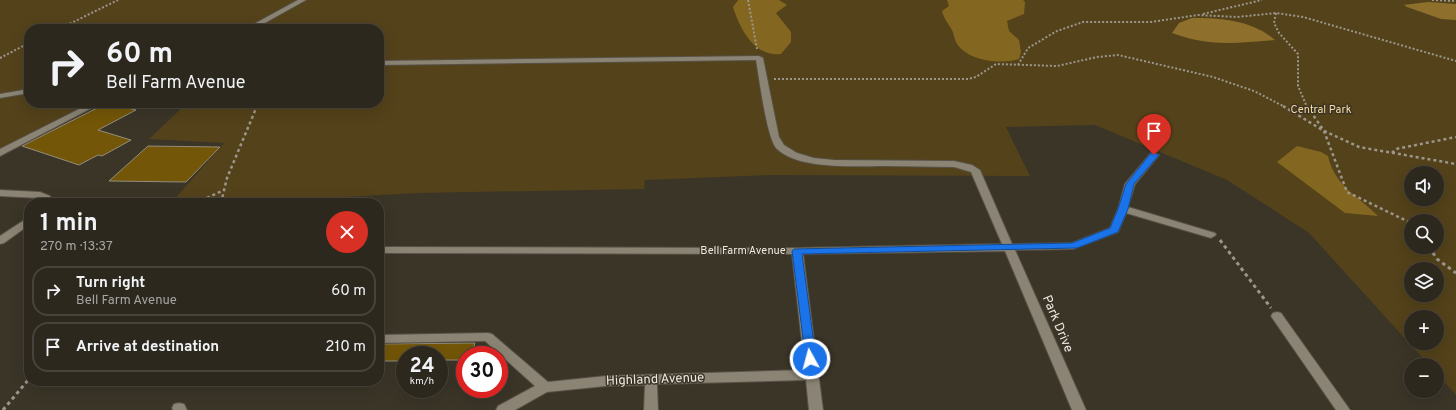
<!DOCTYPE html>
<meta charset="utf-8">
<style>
:root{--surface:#2c281e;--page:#38342b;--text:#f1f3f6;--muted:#a6a6a4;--line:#48443c}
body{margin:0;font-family:Overpass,sans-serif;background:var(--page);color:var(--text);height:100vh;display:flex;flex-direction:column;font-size:15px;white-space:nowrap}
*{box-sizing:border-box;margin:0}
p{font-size:13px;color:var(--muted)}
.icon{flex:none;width:22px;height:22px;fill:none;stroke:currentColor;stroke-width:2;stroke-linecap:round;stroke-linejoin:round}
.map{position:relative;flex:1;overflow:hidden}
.drawer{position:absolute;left:24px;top:198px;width:360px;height:188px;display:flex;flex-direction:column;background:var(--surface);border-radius:16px;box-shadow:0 4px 16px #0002,0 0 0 1px var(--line)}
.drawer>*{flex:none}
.banner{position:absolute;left:24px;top:24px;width:360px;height:84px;border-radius:16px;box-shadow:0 4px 16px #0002,0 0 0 1px var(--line);background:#2c281e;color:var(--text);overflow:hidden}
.buttons{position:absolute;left:1404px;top:166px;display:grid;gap:8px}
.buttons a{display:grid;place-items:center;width:40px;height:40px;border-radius:50%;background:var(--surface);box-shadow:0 4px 16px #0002,0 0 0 1px var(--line);font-size:20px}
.speed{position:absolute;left:396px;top:346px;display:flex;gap:8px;font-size:20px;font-weight:700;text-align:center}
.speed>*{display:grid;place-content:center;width:52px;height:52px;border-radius:50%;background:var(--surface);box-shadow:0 4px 16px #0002,0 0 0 1px var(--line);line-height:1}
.speed small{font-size:10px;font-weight:400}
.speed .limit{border:6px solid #d22;background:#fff;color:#111}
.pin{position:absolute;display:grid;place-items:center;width:34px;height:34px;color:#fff;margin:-41px -17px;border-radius:50% 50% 50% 0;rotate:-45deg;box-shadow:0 0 4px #0007}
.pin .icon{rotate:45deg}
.me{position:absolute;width:44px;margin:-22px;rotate:353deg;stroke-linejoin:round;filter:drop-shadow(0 0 3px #0008)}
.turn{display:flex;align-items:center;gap:14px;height:84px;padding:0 16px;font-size:18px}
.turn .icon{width:52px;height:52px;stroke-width:2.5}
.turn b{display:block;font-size:28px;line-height:34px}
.round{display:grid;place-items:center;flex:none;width:42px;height:42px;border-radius:21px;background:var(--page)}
.summary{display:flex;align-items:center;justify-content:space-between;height:68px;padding:0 16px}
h1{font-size:24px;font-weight:700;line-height:30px}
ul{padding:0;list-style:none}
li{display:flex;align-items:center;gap:12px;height:50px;margin:0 8px 6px;padding:0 8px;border:2px solid var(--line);border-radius:16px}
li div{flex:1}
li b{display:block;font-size:15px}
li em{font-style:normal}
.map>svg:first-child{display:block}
.green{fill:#53421a;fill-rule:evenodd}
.forest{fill:#83661f}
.water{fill:#8e702c}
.building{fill:#735607;stroke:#948d7d}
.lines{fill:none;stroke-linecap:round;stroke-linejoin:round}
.minor-casing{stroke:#575247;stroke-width:2}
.path-far2{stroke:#9c978d;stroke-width:2;stroke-dasharray:2 2;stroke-linecap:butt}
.path-far1{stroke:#9c978d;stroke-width:2.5;stroke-dasharray:3 3;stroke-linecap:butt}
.path{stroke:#9c978d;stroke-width:3;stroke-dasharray:3.5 3.5;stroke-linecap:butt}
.minor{fill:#8b8474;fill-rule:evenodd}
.route{fill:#1a73e8;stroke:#114b97}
.labels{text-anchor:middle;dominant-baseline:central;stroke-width:3;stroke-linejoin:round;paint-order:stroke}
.park-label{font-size:11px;fill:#f9db9b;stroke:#3b3528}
.street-label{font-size:11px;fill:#eeeae2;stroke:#3b3528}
.near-street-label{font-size:13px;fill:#eeeae2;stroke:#3b3528}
</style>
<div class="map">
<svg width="1456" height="410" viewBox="0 0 1456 410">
<rect width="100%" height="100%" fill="#3b3528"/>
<path class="green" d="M0 0H1456V395L1437 374V365H1429L1309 233 1227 180 1095 125 1006 127 1030 176 771 175 645 180 644 189 418 193 272 201 271 203H171L224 143 149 139 187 103H379V29H29V103H88L0 149ZM1411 173H1437V199H1411ZM1411 221H1437V247H1411ZM1411 269H1437V295H1411ZM1411 317H1437V343H1411Z"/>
<path class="forest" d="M738 0H779L787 5 776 13 791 32V42L781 54C754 57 740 29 733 7Z
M947 0H1023L1025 2 1024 14 1007 21 1009 31 1019 40 1021 52 1019 59C1001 65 966 61 956 42 954 38 954 34 952 30 948 23 944 19 942 11L949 6Z
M1297 146 1321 152 1328 156C1334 185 1358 196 1378 216L1345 213 1277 162Z"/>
<path class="water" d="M1428 2 1456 4V20L1441 19 1407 7 1404 5Z
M1192 18C1221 18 1252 20 1275 40 1237 43 1209 47 1172 33L1179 23Z"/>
<path class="building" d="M107 103 136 110 98 130 131 140 102 156 98 155 79 165 22 146Z
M148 146 220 147 186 182 109 181Z
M475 343 471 355H465V360H439V355H405V361H379V344Z"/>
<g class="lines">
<g class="minor-casing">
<path id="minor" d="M298 0H306L254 29H245Z
M759 56 763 58 779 137 784 145 797 153 814 158 834 160 954 161 972 165 980 170 1012 244 1072 243 1110 228 1118 209 1125 184 1151 153 1154 152 1159 155 1135 184 1128 207 1215 233 1216 235 1211 238 1126 213 1118 232 1073 249 1015 250 1086 410H1072L1005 251 803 254 823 410H809L806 380 657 384 658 410H644L645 385 606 386 547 392 515 410H496L498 406 535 386 485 341 379 343V335L488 333 492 334 548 382 606 376 805 370 792 254 379 253V247L797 248 1002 244 971 172 954 167C931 167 907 166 884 166 855 166 799 170 777 149 767 140 759 77 756 60L379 65V61Z
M29 89V93L0 98V94Z
M91 103H101L0 156V149Z
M0 190 40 192 50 196 52 203H42V199L38 198 0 196Z
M29 217V225L4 243 0 244V236Z
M1277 312 1281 313 1350 410H1336L1273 319 1271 316 1273 313Z
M179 403 184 404 187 410H173L172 408 174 404Z"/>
</g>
<path class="path-far2" d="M748 0 757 49
M1432 0 1456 1
M1276 13 1274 23 1279 33 1298 54V86L1307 107
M1203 14 1262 0
M59 29 118 0
M0 58 29 43
M1018 65 1028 48 1057 31 1083 22H1151L1198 15 1237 17 1276 13 1303 17 1456 61
M774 79H968L976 77 996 64 1057 66 1097 57 1118 55 1213 77 1254 91 1285 107
M256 107 258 103"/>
<path class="path-far1" d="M1283 106 1324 131 1359 147 1456 164
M1307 106 1324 131 1347 192 1411 223
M1392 153 1396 149 1456 137
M196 203 222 191
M221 203 227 178 257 106"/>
<path class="path" d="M1220 240 1271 308
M1429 247 1437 259 1456 273
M3 410 29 379"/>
<use href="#minor" class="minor"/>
</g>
<path class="route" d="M1154 152 1159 155 1134 184 1128 209 1118 232 1077 248 802 254 816 359 814 362H806L792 251 794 249 1072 243 1110 228 1118 209 1126 184 1151 153Z"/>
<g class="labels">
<g class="park-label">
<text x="1321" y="110">Central Park</text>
</g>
<g class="street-label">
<text x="743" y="251">Bell Farm Avenue</text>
</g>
<g class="near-street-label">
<text transform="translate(1057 324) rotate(67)">Park Drive</text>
<text transform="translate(655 380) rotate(-2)">Highland Avenue</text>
</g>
</g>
</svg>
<div class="buttons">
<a><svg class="icon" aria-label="sound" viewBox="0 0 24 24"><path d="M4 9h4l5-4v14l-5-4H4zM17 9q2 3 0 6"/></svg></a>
<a><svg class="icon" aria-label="search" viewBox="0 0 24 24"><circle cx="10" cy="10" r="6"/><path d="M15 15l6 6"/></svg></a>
<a><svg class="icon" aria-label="layers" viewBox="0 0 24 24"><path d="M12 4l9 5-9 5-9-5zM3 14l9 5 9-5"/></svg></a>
<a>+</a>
<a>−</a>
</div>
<div class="speed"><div>24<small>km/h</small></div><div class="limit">30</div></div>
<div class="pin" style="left:1154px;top:155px;background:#d93025"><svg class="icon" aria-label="arrive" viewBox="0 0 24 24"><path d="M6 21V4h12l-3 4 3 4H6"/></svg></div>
<svg class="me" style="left:810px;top:359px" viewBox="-20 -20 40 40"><circle r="17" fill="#1a73e8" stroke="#fff" stroke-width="3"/><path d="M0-11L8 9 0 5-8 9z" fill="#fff"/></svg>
<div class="banner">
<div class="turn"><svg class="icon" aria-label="right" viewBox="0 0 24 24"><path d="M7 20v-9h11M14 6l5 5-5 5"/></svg><div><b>60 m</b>Bell Farm Avenue</div></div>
</div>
<section class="drawer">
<div class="summary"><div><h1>1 min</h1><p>270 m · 13:37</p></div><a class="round" style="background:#d93025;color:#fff"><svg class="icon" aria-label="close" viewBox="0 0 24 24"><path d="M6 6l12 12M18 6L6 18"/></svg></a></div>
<ul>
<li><svg class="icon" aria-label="right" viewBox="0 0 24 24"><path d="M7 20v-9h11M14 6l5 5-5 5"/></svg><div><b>Turn right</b><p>Bell Farm Avenue</p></div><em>60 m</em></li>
<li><svg class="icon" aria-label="arrive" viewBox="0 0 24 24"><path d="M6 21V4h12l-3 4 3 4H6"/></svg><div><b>Arrive at destination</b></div><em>210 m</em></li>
</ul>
</section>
</div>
